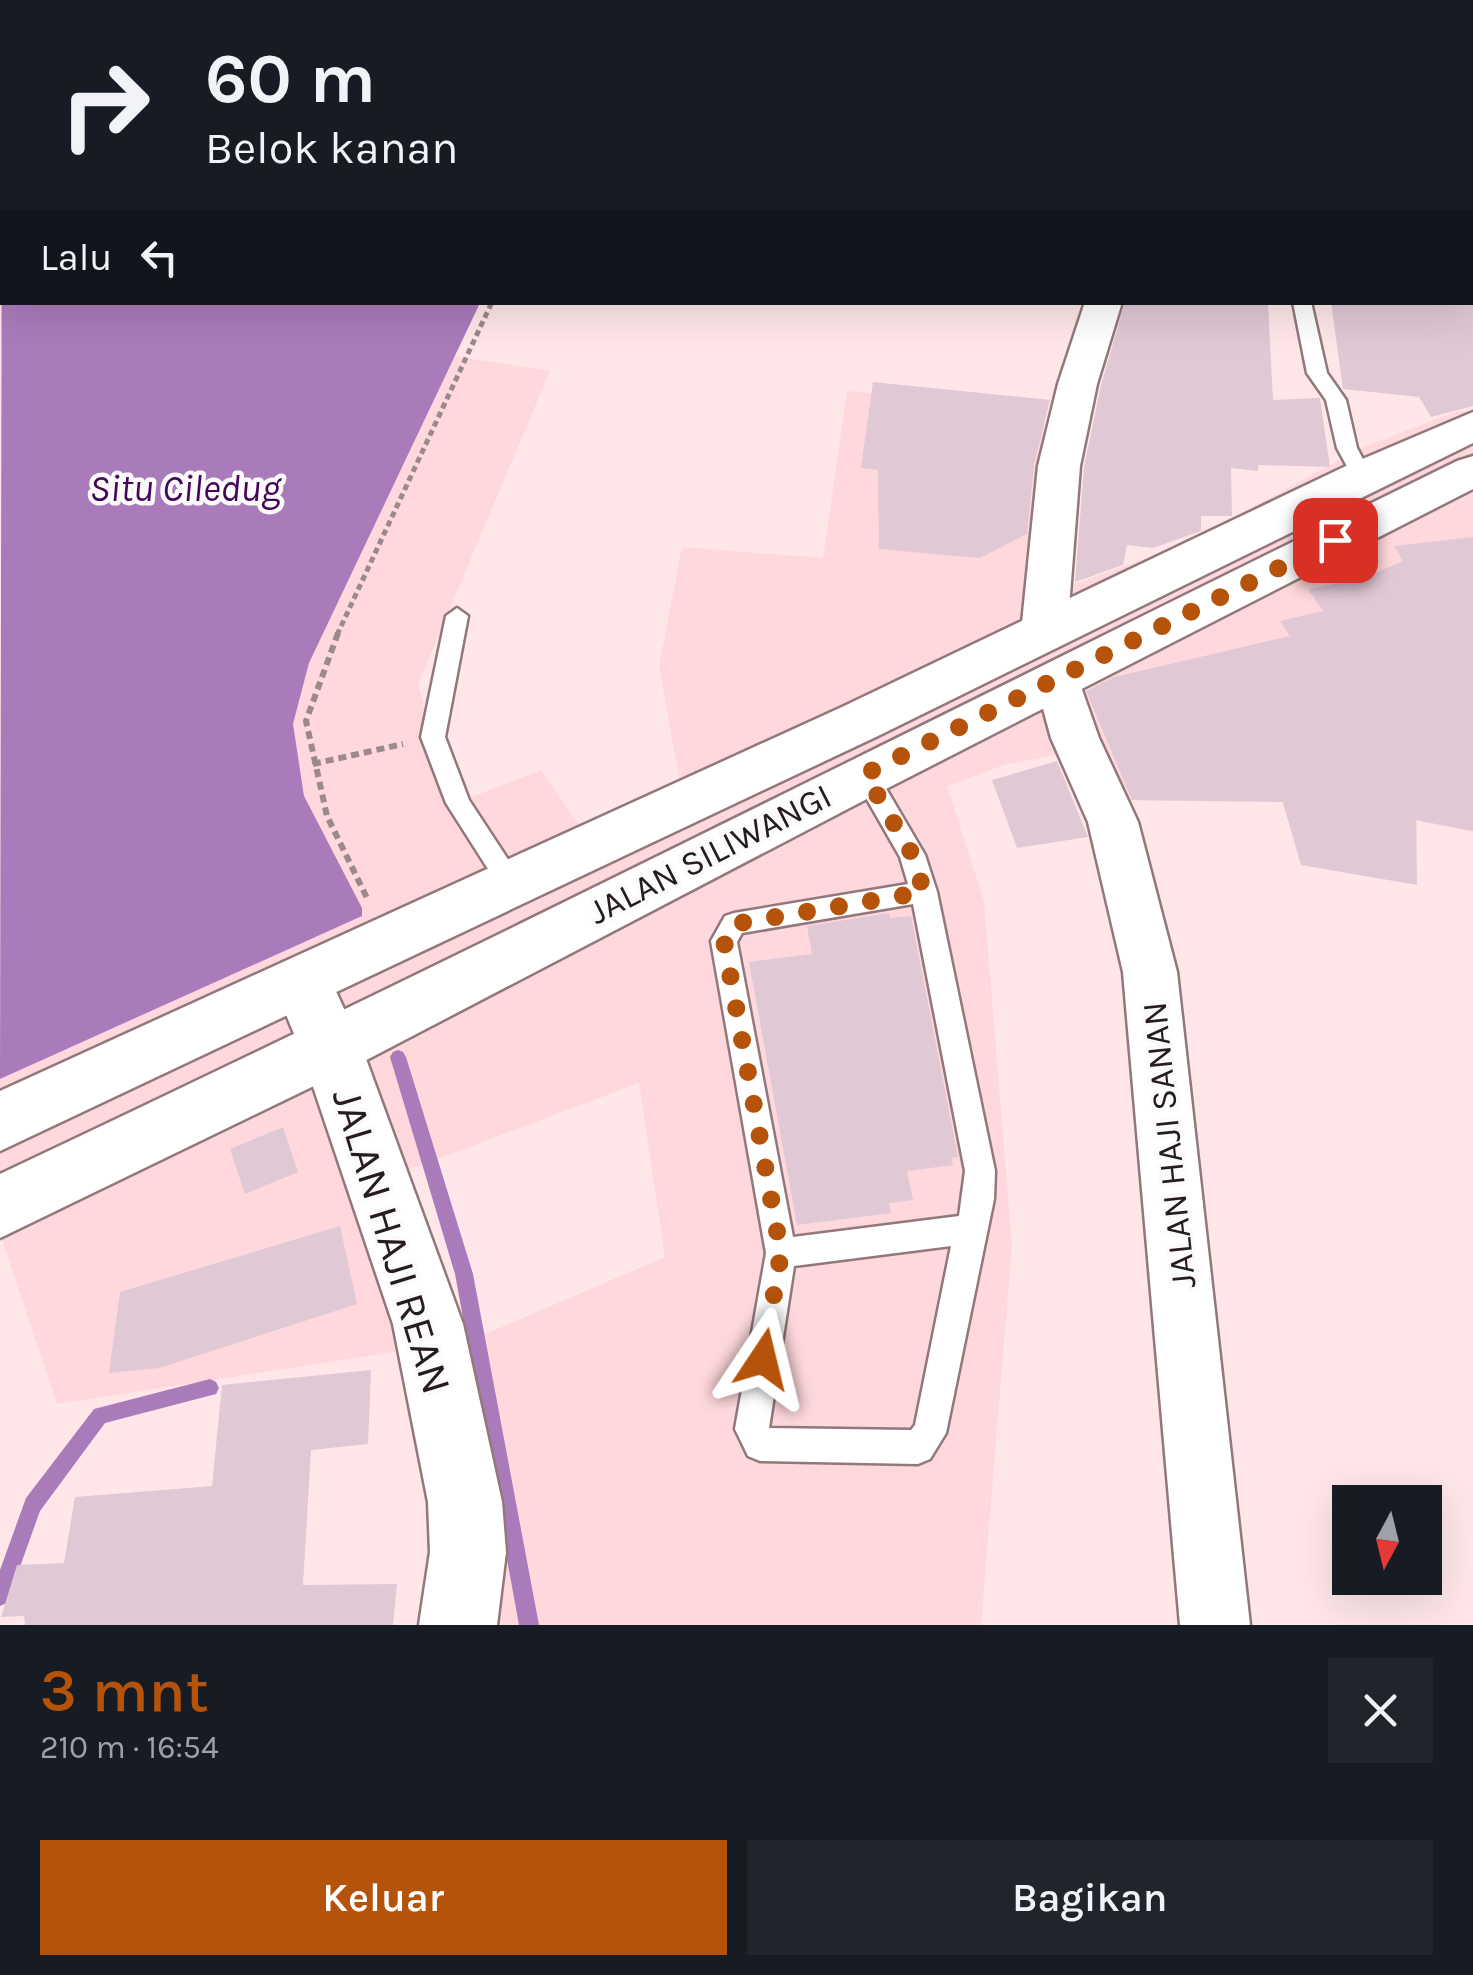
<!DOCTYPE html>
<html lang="id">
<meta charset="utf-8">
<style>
:root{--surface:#171b24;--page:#20242c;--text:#f1f3f6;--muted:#9ea1a6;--accent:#b45309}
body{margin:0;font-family:Karla,sans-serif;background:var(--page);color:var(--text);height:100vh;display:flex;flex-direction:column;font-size:38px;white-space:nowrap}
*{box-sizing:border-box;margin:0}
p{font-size:32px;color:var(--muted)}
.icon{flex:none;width:55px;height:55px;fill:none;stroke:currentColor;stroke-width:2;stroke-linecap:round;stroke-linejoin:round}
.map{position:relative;height:1625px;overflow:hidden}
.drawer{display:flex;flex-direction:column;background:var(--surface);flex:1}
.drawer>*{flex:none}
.hud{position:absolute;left:0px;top:0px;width:1475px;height:305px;box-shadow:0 10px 40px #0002;background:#171b24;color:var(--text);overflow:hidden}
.needle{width:65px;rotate:187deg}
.fabs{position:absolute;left:1332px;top:1485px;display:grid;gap:20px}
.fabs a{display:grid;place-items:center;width:110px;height:110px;border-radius:0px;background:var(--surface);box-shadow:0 10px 40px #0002;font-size:50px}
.pin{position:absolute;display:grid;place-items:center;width:85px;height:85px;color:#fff;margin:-42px;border-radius:20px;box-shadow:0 5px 15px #0006}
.me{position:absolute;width:110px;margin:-55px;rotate:10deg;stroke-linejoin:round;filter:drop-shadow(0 0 8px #0008)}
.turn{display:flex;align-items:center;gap:35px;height:210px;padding:0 40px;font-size:45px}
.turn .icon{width:130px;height:130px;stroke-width:2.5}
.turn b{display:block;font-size:70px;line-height:85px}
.then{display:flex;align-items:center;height:95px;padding:0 40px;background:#0003;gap:20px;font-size:38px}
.round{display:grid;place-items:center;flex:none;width:105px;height:105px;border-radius:0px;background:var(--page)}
.overview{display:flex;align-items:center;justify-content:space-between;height:170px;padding:0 40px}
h1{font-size:60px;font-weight:600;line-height:75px;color:var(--accent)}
.cta{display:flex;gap:20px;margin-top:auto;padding:20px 40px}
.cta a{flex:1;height:115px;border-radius:0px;background:var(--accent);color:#fff;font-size:40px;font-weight:600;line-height:115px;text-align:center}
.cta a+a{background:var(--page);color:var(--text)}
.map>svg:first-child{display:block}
.built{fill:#fed8dc}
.water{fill:#aa7bbb}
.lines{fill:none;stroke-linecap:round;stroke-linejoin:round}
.stream{fill:#aa7bbb;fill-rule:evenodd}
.building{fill:#e0c8d5}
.lane-casing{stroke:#92787b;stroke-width:5}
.street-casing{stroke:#92787b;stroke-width:5}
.secondary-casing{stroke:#92787b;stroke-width:5}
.primary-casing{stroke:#92787b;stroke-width:5}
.path-far1{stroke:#9b898b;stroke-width:5;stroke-dasharray:6 4;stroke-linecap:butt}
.path{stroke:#9b898b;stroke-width:6;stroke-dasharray:8 5;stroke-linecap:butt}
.lane{fill:#fff;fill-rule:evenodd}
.street{fill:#fff;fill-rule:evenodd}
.secondary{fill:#fff;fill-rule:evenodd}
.primary{fill:#fff;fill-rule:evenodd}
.route{stroke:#b45309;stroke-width:18;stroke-dasharray:0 32.4}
.labels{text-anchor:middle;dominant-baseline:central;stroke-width:9;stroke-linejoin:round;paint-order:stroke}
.street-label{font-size:35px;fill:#261c1d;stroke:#fbfbfb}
.water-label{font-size:38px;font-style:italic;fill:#460658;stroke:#fbfbfb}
.near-street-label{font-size:42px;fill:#261c1d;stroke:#fbfbfb}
</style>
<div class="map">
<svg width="1473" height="1625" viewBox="0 0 1473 1625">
<rect width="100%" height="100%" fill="#ffe7e9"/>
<path class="built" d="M453 356 550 371 418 684 451 805 541 770 579 825 682 794 659 666 682 547 823 558 847 391 1046 409 1024 601 1180 547 1361 448 1455 412 1473 411V832L1417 821 1416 884 1302 863 1282 802 1112 800 1091 748 1004 765 947 786 984 901 1012 1245 981 1625H491L469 1341 665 1257 639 1083 358 1189 407 1350 57 1404 0 1234V1079L362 916 304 796 293 724 309 663Z"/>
<path class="water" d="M2 113V302L480 303 309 663 293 724 304 796 362 908V916L0 1079Z"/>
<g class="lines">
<path class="stream" d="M398 1050 403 1052 406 1057 473 1274 539 1625H519L455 1274 390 1057 393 1052Z
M210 1379 216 1382 219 1388 216 1394 105 1423 40 1511 7 1603 0 1606V1570L26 1498 94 1409Z"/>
</g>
<path class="building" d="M1125 302H1268L1273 400 1320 398 1330 467 1258 465V471L1231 468 1232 516H1201V531L1153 548 1127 545 1123 565 1075 582 1084 467 1101 385Z
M1331 302H1473V406L1431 417 1419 397 1343 389Z
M873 382 1050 400 1034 465 1027 534 980 558 879 549 878 470 861 468Z
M1473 537V831L1416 820 1417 885 1301 865 1283 802 1132 800 1086 691 1114 677 1290 636 1280 621 1323 611 1308 589 1362 579 1403 561 1394 546Z
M1057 761 1088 837 1017 848 992 780Z
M889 913 890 918 911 916 958 1157 951 1158 953 1165 907 1171 913 1200 889 1203 891 1213 797 1225 749 962 812 954 807 926Z
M283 1127 298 1172 245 1194 230 1149Z
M340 1226 357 1304 159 1368 109 1373 120 1292Z
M371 1370 368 1444 311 1450 303 1585 397 1584 393 1625H25L24 1616 1 1617 17 1565 64 1563 75 1497 212 1486 222 1385Z"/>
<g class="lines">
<g class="lane-casing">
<path id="lane" d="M1293 302H1311L1327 373 1346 400 1357 448 1372 476 1369 481H1355L1337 448 1326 400 1307 373Z
M457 608 468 616 445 737 469 800 524 884 520 891 511 894 502 891 446 803 421 737 446 616Z
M865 766 874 768 925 855 937 892 995 1171 994 1199 946 1433 930 1459 918 1464 760 1461 748 1456 735 1429 766 1253 711 941 725 916 734 913 908 884 900 857 853 775 856 768ZM913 904 965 1171 959 1216 793 1237 737 942 742 933ZM951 1246 915 1425 911 1430 769 1428 794 1266Z"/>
</g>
<g class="street-casing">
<path id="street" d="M1135 0H1165V2H1136Z
M1472 168H1473V188H1472Z
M1085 302H1122L1097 384 1080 466 1067 633 1060 644 1044 649 1028 644 1021 633 1038 466 1058 384Z
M1058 662 1074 667 1099 738 1138 822 1177 972 1250 1625H1180L1123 972 1088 822 1051 738 1035 679 1042 667Z"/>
</g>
<g class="secondary-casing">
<path id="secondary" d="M302 956 323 963 362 1048 463 1324 502 1502 506 1552 497 1625H419L430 1552 428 1502 393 1324 300 1048 272 981 281 963Z"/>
</g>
<g class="primary-casing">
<path id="primary" d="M1473 412V443L880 735 0 1151V1091L842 707 1346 466Z
M1473 456V489L884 790 353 1067 0 1238V1174C489 944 972 699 1457 461Z"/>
</g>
<path class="path-far1" d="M337 635 492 302"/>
<path class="path" d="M338 633 306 721 327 816 368 900
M313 764 403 744"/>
<use href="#lane" class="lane"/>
<use href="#street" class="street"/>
<use href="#secondary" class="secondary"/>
<use href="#primary" class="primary"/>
</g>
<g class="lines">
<path class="route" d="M763 1359 781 1253 724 941 734 924 924 892 912 854 865 774 1335 540"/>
</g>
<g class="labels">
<g class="street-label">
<text transform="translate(710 854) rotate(-27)">JALAN SILIWANGI</text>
<text transform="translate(1169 1145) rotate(-96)">JALAN HAJI SANAN</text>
</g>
<g class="water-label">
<text x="185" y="488">Situ Ciledug</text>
</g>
<g class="near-street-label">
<text transform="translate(392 1241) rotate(73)">JALAN HAJI REAN</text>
</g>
</g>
</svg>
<div class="fabs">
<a><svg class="needle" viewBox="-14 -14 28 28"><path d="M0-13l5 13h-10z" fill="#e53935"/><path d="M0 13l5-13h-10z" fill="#9ea1a6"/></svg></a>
</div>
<div class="pin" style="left:1335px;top:540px;background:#d93025"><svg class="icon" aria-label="arrive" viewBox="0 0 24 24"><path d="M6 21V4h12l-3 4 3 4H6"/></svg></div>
<svg class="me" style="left:763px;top:1359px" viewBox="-20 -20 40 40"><path d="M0-17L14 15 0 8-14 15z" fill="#b45309" stroke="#fff" stroke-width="4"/></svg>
<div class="hud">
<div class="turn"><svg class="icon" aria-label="right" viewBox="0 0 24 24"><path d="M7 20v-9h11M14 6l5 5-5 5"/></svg><div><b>60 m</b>Belok kanan</div></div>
<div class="then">Lalu<svg class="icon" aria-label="left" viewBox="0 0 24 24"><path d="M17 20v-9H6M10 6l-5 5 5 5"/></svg></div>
</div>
</div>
<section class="drawer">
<div class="overview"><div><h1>3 mnt</h1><p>210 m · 16:54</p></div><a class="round"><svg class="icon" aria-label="close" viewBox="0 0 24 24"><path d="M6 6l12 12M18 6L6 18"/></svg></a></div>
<div class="cta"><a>Keluar</a><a>Bagikan</a></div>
</section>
